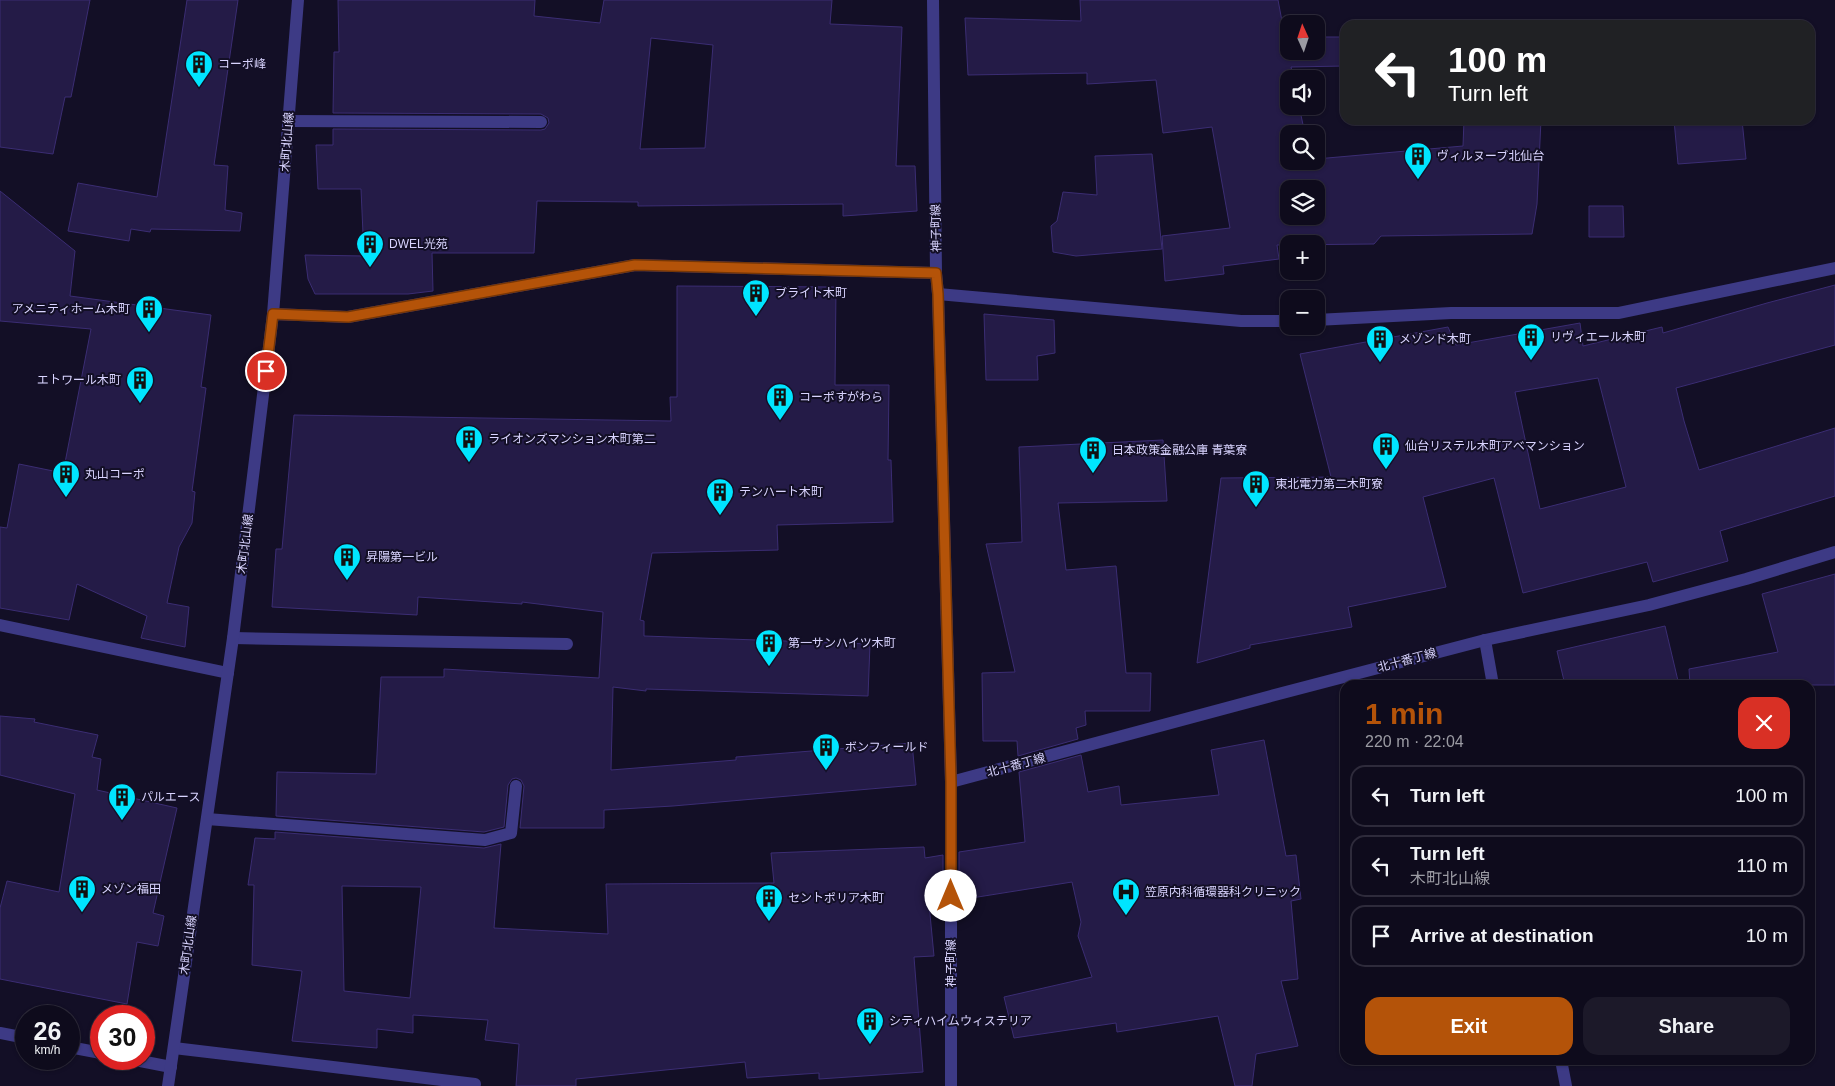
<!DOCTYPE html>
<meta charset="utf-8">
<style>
:root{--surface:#0e0b1c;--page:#1c1929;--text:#f1f3f6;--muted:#9b9ba3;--line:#2e2b3b;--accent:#b45309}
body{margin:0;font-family:Arial,"Noto Sans JP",sans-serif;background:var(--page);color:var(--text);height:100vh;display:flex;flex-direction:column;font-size:19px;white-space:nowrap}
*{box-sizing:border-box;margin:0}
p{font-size:16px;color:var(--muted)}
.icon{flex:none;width:28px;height:28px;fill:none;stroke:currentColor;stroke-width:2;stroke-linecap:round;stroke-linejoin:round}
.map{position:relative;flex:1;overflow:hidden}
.side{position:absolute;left:1340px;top:680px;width:475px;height:385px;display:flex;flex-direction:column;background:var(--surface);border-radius:15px;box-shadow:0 1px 4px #0004,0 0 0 1px var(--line)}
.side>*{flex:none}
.top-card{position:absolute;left:1340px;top:20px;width:475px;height:105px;border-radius:15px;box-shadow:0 1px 4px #0004,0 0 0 1px var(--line);background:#202124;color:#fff;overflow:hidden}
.needle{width:32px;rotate:357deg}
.tools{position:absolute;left:1280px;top:15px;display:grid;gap:10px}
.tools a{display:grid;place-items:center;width:45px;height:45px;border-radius:10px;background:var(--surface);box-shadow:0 1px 4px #0004,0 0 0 1px var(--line);font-size:25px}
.speed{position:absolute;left:15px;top:1005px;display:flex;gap:10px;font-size:25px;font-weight:700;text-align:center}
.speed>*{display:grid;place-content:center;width:65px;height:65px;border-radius:50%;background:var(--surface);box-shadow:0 1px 4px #0004,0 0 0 1px var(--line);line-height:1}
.speed small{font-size:12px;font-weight:400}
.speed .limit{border:8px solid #d22;background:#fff;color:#111}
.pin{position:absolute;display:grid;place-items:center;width:42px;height:42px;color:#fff;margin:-21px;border:2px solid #fff;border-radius:50%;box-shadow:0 1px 5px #0007}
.me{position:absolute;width:55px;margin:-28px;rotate:0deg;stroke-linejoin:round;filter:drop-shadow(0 0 4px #0008)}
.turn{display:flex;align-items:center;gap:18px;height:105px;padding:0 25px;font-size:22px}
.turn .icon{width:65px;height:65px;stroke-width:2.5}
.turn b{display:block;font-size:35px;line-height:42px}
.round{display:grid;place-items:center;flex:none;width:52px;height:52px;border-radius:15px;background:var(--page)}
.overview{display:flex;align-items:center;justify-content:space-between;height:85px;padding:0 25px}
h1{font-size:30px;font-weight:700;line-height:38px;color:var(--accent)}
.button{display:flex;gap:10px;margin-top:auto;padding:10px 25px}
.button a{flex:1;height:58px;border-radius:15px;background:var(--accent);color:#fff;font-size:20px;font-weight:700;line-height:58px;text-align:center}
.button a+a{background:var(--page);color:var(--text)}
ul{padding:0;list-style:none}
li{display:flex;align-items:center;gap:15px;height:62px;margin:0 10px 8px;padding:0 15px;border:2px solid var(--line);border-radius:15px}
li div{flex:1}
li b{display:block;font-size:19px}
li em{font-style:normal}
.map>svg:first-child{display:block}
.building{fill:#241b47;stroke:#3b2d73;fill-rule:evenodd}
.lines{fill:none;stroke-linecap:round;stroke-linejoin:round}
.lane{stroke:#3d3a85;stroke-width:12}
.street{stroke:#3d3a85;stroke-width:12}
.route-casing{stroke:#753606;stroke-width:12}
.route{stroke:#b45309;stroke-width:9}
.labels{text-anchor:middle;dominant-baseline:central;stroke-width:4;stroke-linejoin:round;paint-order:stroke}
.poi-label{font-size:12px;fill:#d9d4ff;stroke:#130f26;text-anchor:start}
.street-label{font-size:12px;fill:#d9d4ff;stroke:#130f26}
</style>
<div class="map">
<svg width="1835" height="1086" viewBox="0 0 1835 1086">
<rect width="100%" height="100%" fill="#130f26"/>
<path class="building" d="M0 0H90L71 97H65L53 154 0 147Z
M187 0H238L214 165 228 166 225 210 242 213 240 231 151 229 150 232 131 229 129 241 68 231 78 183 157 197Z
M338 0H535L534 16 600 23 604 0H832L830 24 902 27 896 166H915L917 211 843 216V204L638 206V202L537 201 534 253H432L433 291 408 294H315L308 279 305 255 364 256 361 189H318L316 145H333V129L541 130 545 129 549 123 548 118 541 114 333 113 334 52H339ZM651 38 713 45 705 148 640 149Z
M1080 0H1278L1285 37H1289V51H1316V37H1345V66L1291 67 1294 79H1289V106H1299L1305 134H1289V161H1316V159L1463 146 1464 120H1541L1537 204 1532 234 1381 236 1374 244 1277 245 1279 259 1223 266 1224 274 1165 281 1162 236 1230 228 1212 127 1163 133 1156 80 1087 84V73L968 75 965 18 1081 21ZM1289 189H1316V216H1289Z
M1674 120H1742L1746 159 1678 164Z
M1152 154 1162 249 1076 256 1053 252 1051 226 1057 221 1063 192 1097 195 1095 156Z
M0 191 75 251 70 296 211 315 201 387 206 388 192 491 195 492 192 523 179 547 167 603 189 607 185 647 141 638 147 616 77 584 69 620 0 608V527L7 528 19 464 63 473 91 329 0 321Z
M1589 206H1623L1624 237H1589Z
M1835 285V345L1676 388 1684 421 1699 470 1835 428V496L1720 531 1728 561 1653 582 1647 562 1523 593 1494 478 1423 497 1446 587 1348 607 1352 627 1250 645V648L1197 663 1221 478 1331 477 1300 354 1448 327 1456 345 1580 323 1583 346 1662 327 1663 333 1767 303ZM1598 378 1626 487 1540 509 1515 392Z
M677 286 836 287 835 385H889L888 460H891L893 522 777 525 778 550 652 553 640 620 644 621V636L870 644 868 696 646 689V691L613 687 611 770 736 760V757L912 743 916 785 673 806 604 810V828H520L524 786 521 780 516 778 512 779 508 785 504 827 484 832 276 816 277 772 376 774 381 677H444V669L599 678 603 612 522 602V604L418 597 417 615 272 607 276 549H282L294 415 671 421 670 397H677Z
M984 314 1054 320 1055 353 1037 356 1038 380H986Z
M1163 440 1167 501 1058 503 1066 570 1116 566 1126 673H1151L1150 711H1085L1086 725 1076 728 1078 739 1018 756 1017 741H983L982 673 1015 672 986 544 1022 542 1019 447Z
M1835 574V685H1690L1689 669 1778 652 1762 594Z
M1665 626 1679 685H1565L1557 651Z
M0 716 35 719 34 722 98 735 92 757 101 759 97 790 177 808 153 913 164 916 158 946 137 942 127 1004 0 979V908L7 881 59 892 75 794 0 775Z
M1264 740 1286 856 1296 855 1301 899 1291 901 1298 979 1281 981 1298 1046 1256 1054 1252 1086H1235L1218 1016 1117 1032 1116 1023 1014 1038 1004 997 1092 977 1078 936 1081 922 1072 882 959 900V852L1025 842 1019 772 1081 755 1088 792 1119 786 1121 805 1219 795 1211 750Z
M275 832 484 848 501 844 494 928 608 934 606 884 774 883 771 853 924 847 925 858 943 855V902L929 904 934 956 914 957 923 1072 819 1079V1073L747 1078 745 1062 576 1079V1086H516L519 1044 485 1040 488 1020 413 1015V1033L377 1029V1048L292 1041 302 971 252 965 254 885H248L255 838 275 839ZM342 886 421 887 410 998 344 991Z"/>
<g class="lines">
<path class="lane" d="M288 121 541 122
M938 294 1241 321H1289
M273 314 348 317 635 265 936 273
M1316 320 1451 313H1618L1835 268
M0 625 228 673
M233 638 567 644
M1485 640 1493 685
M207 819 485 840 511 833 516 786
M0 1033 26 1038
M69 1047 101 1053
M174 1048 475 1084
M130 1059 171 1067
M1561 1060 1566 1086"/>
<path class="street" d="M933 0 936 273 938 294 951 782V1086
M951 782 1271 696 1485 640 1649 605 1746 579 1835 552
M168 1086 233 638 273 314 298 0"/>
</g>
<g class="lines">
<g class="route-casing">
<path id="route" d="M266 371 273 314 348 317 635 265 936 273 938 294 951 782V896"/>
</g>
<use href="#route" class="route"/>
</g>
<defs>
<g id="building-pin" transform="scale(1.4375)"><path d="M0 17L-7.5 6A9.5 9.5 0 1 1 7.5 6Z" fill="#00e5ff" stroke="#130f26"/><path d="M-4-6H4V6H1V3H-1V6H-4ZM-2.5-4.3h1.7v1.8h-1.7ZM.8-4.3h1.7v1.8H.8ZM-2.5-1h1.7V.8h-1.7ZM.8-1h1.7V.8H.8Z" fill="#111"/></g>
<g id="hospital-pin" transform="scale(1.4375)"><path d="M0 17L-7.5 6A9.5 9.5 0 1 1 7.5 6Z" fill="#00e5ff" stroke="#130f26"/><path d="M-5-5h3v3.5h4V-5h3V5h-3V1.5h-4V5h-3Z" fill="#111"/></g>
</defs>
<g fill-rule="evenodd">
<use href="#building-pin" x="199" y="64"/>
<use href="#building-pin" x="1418" y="156"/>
<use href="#building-pin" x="370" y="244"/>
<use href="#building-pin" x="756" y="293"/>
<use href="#building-pin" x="149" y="309"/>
<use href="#building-pin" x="1531" y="337"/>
<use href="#building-pin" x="1380" y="339"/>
<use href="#building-pin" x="140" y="380"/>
<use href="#building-pin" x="780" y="397"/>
<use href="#building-pin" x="469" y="439"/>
<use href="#building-pin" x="1386" y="446"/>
<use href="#building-pin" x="1093" y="450"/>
<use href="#building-pin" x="66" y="474"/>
<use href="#building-pin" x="1256" y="484"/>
<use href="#building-pin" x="720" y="492"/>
<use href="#building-pin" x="347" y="557"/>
<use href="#building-pin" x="769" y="643"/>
<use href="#building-pin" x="826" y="747"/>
<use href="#building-pin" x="122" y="797"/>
<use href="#building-pin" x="82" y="889"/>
<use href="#hospital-pin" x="1126" y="892"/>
<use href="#building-pin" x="769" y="898"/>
<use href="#building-pin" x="870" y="1021"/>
</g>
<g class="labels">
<g class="poi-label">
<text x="218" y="64">コーポ峰</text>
<text x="1437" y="156">ヴィルヌーブ北仙台</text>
<text x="389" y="244">DWEL光苑</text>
<text x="775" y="293">ブライト木町</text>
<text x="130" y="309" text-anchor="end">アメニティホーム木町</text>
<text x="1550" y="337">リヴィエール木町</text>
<text x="1399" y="339">メゾンド木町</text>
<text x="121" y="380" text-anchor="end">エトワール木町</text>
<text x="799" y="397">コーポすがわら</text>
<text x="488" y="439">ライオンズマンション木町第二</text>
<text x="1405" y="446">仙台リステル木町アベマンション</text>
<text x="1112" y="450">日本政策金融公庫 青葉寮</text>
<text x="85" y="474">丸山コーポ</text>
<text x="1275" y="484">東北電力第二木町寮</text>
<text x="739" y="492">テンハート木町</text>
<text x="366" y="557">昇陽第一ビル</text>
<text x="788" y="643">第一サンハイツ木町</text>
<text x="845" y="747">ボンフィールド</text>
<text x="141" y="797">パルエース</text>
<text x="101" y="889">メゾン福田</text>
<text x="1145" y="892">笠原内科循環器科クリニック</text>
<text x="788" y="898">セントポリア木町</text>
<text x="889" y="1021">シティハイムウィステリア</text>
</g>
<g class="street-label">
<text transform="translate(287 142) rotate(-86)">木町北山線</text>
<text transform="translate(936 228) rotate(-91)">神子町線</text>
<text transform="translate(245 544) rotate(-83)">木町北山線</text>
<text transform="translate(1407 660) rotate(-15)">北十番丁線</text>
<text transform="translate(1016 765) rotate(-15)">北十番丁線</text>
<text transform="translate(188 945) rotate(-82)">木町北山線</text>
<text transform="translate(951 963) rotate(-90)">神子町線</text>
</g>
</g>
</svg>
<div class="tools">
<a><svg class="needle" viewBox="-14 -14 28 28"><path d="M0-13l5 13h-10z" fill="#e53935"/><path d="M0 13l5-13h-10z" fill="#9b9ba3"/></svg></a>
<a><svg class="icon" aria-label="sound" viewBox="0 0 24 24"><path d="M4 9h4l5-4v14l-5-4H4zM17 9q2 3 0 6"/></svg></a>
<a><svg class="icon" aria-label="search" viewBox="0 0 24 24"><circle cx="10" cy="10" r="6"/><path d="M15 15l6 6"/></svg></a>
<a><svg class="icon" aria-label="layers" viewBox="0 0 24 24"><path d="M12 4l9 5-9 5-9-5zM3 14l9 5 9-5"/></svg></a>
<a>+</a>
<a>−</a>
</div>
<div class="speed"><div>26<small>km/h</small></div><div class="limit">30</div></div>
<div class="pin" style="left:266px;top:371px;background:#d93025"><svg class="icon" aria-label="arrive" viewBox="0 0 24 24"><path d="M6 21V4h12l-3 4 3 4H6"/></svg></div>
<svg class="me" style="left:951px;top:896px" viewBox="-20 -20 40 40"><circle r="19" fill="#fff"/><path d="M0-13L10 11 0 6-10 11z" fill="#b45309"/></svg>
<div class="top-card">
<div class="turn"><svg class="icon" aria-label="left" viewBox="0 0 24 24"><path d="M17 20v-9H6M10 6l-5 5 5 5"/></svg><div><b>100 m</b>Turn left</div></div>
</div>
<section class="side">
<div class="overview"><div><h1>1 min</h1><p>220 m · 22:04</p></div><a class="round" style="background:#d93025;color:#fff"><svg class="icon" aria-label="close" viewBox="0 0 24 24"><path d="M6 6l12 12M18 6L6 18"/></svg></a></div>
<ul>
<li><svg class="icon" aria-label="left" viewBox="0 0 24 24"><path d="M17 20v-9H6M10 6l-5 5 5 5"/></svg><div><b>Turn left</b></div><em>100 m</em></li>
<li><svg class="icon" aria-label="left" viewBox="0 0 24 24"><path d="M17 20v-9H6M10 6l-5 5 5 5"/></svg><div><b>Turn left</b><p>木町北山線</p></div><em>110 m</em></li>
<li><svg class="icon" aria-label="arrive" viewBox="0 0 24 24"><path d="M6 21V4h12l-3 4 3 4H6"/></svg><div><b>Arrive at destination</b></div><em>10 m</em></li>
</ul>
<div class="button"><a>Exit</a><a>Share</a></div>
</section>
</div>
